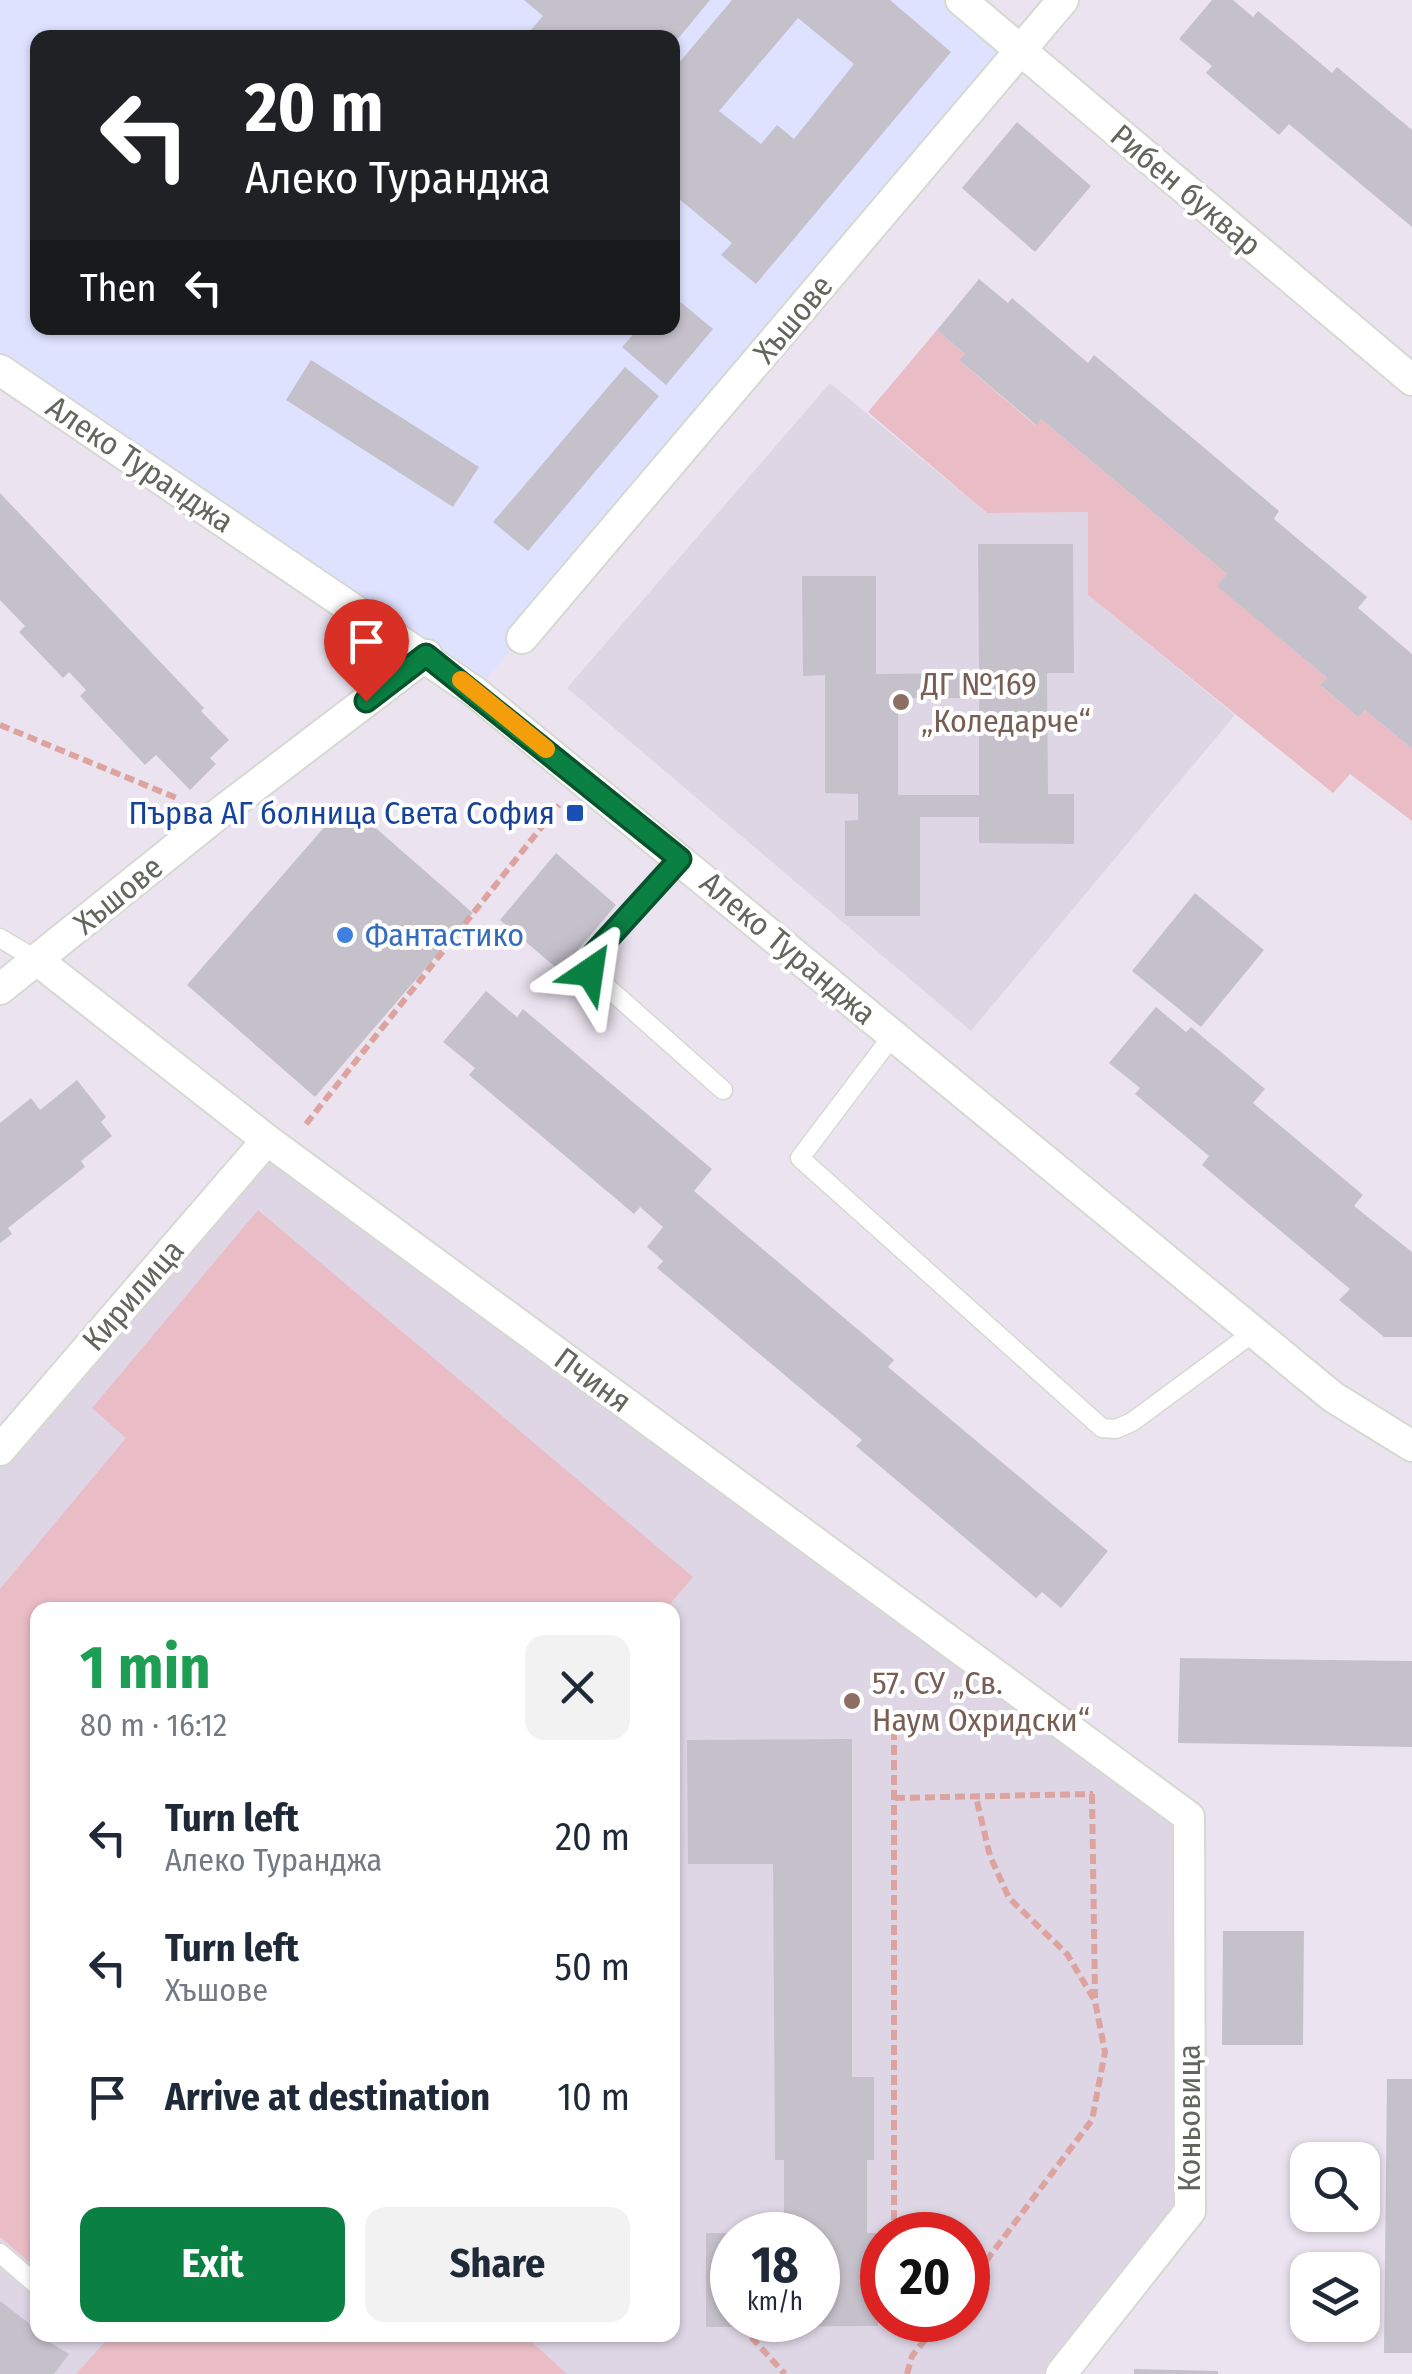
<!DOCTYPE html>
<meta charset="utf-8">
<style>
:root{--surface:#fff;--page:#f2f2f3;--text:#1f2937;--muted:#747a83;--accent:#0b8043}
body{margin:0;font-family:"Fira Sans Condensed",sans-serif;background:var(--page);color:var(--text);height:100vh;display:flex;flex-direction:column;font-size:38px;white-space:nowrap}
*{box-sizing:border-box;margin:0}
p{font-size:32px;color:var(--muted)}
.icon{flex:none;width:55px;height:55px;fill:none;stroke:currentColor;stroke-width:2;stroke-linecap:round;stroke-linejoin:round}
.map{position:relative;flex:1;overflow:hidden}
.drawer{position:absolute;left:30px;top:1602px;width:650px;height:740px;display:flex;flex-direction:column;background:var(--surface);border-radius:20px;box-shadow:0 2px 8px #0004}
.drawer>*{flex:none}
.hud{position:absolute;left:30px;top:30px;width:650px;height:305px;border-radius:20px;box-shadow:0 2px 8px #0004;background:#202124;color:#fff;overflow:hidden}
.fabs{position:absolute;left:1290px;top:2142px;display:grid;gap:20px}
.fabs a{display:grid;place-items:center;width:90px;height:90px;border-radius:20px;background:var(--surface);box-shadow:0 2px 8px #0004;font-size:50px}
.speed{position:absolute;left:710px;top:2212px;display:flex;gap:20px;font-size:50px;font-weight:700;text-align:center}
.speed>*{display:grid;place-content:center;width:130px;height:130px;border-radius:50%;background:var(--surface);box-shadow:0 2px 8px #0004;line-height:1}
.speed small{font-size:25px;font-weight:400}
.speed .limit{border:15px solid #d22;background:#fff;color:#111}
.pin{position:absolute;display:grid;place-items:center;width:85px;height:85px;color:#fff;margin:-102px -42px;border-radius:50% 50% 50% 0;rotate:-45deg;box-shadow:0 0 10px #0007}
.pin .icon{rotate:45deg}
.me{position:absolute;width:110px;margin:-55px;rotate:32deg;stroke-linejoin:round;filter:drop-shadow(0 0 8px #0008)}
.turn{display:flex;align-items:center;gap:35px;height:210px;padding:0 50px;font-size:45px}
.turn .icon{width:130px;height:130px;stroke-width:2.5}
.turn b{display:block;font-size:70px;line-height:85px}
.then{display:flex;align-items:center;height:95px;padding:0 50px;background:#0003;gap:20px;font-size:38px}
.round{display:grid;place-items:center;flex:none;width:105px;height:105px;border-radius:20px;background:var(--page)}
.headline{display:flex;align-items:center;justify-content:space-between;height:170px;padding:0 50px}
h1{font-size:60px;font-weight:700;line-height:75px;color:#1e9e55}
.primary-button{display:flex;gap:20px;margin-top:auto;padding:20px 50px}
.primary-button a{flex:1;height:115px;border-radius:20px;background:var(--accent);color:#fff;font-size:40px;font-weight:700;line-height:115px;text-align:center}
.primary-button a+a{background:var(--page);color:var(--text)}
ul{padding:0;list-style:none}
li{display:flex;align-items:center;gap:30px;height:130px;padding:0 50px}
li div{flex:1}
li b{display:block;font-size:38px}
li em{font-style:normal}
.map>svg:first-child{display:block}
.education{fill:#dfd6e5;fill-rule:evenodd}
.medical{fill:#dfe2fe;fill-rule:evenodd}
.green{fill:#eabdc6}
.building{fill:#c5c1cb;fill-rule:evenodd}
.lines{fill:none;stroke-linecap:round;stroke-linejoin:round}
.lane-casing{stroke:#d6d9d1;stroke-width:21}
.street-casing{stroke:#d6d9d1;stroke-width:34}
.path{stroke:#dda39f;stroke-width:6;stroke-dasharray:10 5;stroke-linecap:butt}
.lane{stroke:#fff;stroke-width:18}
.street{stroke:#fff;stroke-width:30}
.route-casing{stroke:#07532c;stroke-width:25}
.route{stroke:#0b8043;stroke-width:18}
.slow{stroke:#f59e0b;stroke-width:18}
.education-dot{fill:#8d6e63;stroke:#fff;stroke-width:4}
.transit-dot{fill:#1a4fb4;stroke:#fff;stroke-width:4}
.shop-dot{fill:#3f7fe0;stroke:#fff;stroke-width:4}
.labels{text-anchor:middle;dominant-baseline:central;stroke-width:8;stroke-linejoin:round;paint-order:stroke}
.street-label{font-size:32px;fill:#62665c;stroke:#fff}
.education-label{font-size:32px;fill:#785e54;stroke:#fff;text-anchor:start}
.transit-label{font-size:32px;fill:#164399;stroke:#fff;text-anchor:end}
.shop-label{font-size:32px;fill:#366cbe;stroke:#fff;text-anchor:start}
</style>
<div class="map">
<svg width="1412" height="2374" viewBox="0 0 1412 2374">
<rect width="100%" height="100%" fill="#ebe4f0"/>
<path class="education" d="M830 383 987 513 1088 512V595L1235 715 971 1031 567 688Z
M267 1140 1189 1817 1190 2211 1061 2374H0V1450ZM38 1610H672V2335H38ZM732 2235H818V2320H732ZM882 2235H968V2320H882Z"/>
<path class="medical" d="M0 0H961L1021 51 475 692 0 369ZM38 38H672V328H38Z"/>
<path class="green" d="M937 330 965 354 960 361 1035 425 1041 419 1227 574 1218 586 1327 678 1321 686 1358 717 1365 710 1412 749V821L1350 774 1333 793 1088 595V512L987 513 868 412Z
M258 1210 693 1577 665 1610H38L37 2269 0 2237V1589L126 1438 92 1408Z
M111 2335H524L567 2374H76Z"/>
<path class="building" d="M524 0H710L672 46V38H524L543 16Z
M732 0H890L951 52 756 284 721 255 732 243 672 193V71ZM798 18 854 64 794 139 777 125 761 144 719 111Z
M1212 0H1233L1253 17 1258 11 1332 73 1337 67 1412 130V227L1289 124 1279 135 1206 73 1212 66 1179 39Z
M1017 122 1091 186 1035 252 962 188Z
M979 279 1008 303 1012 298 1088 363 1094 355 1279 511 1274 519 1367 597 1358 608 1412 654V749L1365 710 1358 717 1320 685 1327 678 1217 586 1227 574 1041 419 1036 425 959 360 965 354 937 330Z
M672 295 713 329 666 385 622 347 639 328H672Z
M311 360 479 467 453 507 286 400Z
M625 367 659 396 528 551 493 522Z
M0 493 204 708 201 711 229 740 210 758 216 764 190 790 156 755 145 765 80 696 86 690 69 672 63 678 19 632 25 626 0 600Z
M978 544H1073L1074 673H1047L1048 794H1074V844L979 843V817H920V916H845V821L858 820V794L825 793V675L803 676 802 576H876V674L979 673ZM898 698H979V795H898Z
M346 802 473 913 315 1097 187 985Z
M556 853 616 905 560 971 500 920Z
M1195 893 1264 950 1201 1027 1132 971Z
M486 991 517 1017 523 1009 712 1169 694 1191 894 1360 888 1367 1108 1551 1061 1608 1042 1592 1036 1598 856 1446 862 1440 657 1268 663 1261 647 1247 663 1227 640 1207 634 1214 469 1075 475 1068 443 1042Z
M1156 1007 1186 1032 1191 1027 1265 1089 1253 1103 1363 1195 1354 1206 1412 1252V1337H1384L1339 1300 1350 1289 1202 1165 1209 1156 1135 1094 1140 1088 1109 1063Z
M77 1080 106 1117 101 1122 112 1136 81 1161 85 1167 8 1228 12 1234 0 1243V1123L31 1098 40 1110Z
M1180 1658 1412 1661V1747L1178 1743Z
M852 1739V2077H874V2160H867V2233H878V2326L706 2327V2233H732V2320H818V2235H784V2160H775L773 1864H688L687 1740Z
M1223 1931H1304L1303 2045H1222Z
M1387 2079H1412V2353H1384Z
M0 2301 38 2330V2335L69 2354 54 2374H0Z
M1134 2369 1218 2371V2374H1134Z"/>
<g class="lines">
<g class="lane-casing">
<path id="lane" d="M680 859 592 956 590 972 723 1090
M0 938 37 960
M893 1035 800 1158 1102 1428 1116 1429 1132 1422 1254 1332
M0 2253 38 2286"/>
</g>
<g class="street-casing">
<path id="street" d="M961 0 1412 380
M0 370 475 692 1333 1397 1412 1446
M522 638 1063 0
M37 960 267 1140 1189 1817 1190 2211 1061 2374
M0 989 217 815 427 655
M0 1450 267 1140"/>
</g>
<path class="path" d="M0 725 179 799
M306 1124 559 805
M1092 1794 1095 1998
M895 1798 1093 1794
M894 2235V1723
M968 2285 1092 2120 1105 2052 1095 2001 1067 1954 1009 1898 990 1856 976 1797
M741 2326 785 2374
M907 2374 912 2356 941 2320"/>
<use href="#lane" class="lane"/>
<use href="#street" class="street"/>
</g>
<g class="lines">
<g class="route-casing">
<path id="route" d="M366 701 426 655 680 859 592 956 590 972"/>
</g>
<use href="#route" class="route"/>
<path class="slow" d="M461 680 546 749"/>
</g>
<g class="education-dot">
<circle cx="901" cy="702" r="10"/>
<circle cx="852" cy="1701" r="10"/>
</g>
<rect class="transit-dot" x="565" y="803" width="20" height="20" rx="5"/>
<circle class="shop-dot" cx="345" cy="935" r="10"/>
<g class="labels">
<g class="street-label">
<text transform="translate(1186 190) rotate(40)">Рибен буквар</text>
<text transform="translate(793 319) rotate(-50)">Хъшове</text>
<text transform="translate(140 464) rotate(34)">Алеко Туранджа</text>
<text transform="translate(118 895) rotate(-39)">Хъшове</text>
<text transform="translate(788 948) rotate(40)">Алеко Туранджа</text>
<text transform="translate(133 1295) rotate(-49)">Кирилица</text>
<text transform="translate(593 1380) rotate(36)">Пчиня</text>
<text transform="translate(1189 2118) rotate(-90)">Коньовица</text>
</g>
<g class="education-label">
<text x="921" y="684">ДГ №169<tspan x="921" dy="37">„Коледарче“</tspan></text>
<text x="872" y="1683">57. СУ „Св.<tspan x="872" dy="37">Наум Охридски“</tspan></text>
</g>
<g class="transit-label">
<text x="555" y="813">Първа АГ болница Света София</text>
</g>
<g class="shop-label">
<text x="365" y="935">Фантастико</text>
</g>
</g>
</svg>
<div class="fabs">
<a><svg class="icon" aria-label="search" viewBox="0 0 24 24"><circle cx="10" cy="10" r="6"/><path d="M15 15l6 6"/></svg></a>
<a><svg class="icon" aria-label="layers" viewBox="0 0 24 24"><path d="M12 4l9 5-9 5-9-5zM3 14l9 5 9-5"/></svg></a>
</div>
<div class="speed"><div>18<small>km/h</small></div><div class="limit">20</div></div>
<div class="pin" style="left:366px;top:701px;background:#d93025"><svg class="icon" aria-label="arrive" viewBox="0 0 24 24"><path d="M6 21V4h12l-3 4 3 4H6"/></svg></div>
<svg class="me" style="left:590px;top:972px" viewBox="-20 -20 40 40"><path d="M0-17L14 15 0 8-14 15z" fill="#0b8043" stroke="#fff" stroke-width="4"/></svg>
<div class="hud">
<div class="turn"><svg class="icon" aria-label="left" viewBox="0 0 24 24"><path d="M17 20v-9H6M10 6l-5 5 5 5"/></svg><div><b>20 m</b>Алеко Туранджа</div></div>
<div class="then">Then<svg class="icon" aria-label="left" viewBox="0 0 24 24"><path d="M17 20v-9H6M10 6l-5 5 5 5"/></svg></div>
</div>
<section class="drawer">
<div class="headline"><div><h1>1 min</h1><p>80 m · 16:12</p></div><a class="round"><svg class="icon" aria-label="close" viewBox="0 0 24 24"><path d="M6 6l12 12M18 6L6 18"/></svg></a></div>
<ul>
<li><svg class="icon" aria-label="left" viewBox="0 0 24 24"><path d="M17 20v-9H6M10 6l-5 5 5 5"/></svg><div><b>Turn left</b><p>Алеко Туранджа</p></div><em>20 m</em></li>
<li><svg class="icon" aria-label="left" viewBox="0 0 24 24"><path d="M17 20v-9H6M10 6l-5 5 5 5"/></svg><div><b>Turn left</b><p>Хъшове</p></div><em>50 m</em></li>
<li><svg class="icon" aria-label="arrive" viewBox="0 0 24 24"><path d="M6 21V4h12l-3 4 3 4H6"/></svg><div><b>Arrive at destination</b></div><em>10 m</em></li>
</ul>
<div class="primary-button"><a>Exit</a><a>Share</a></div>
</section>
</div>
